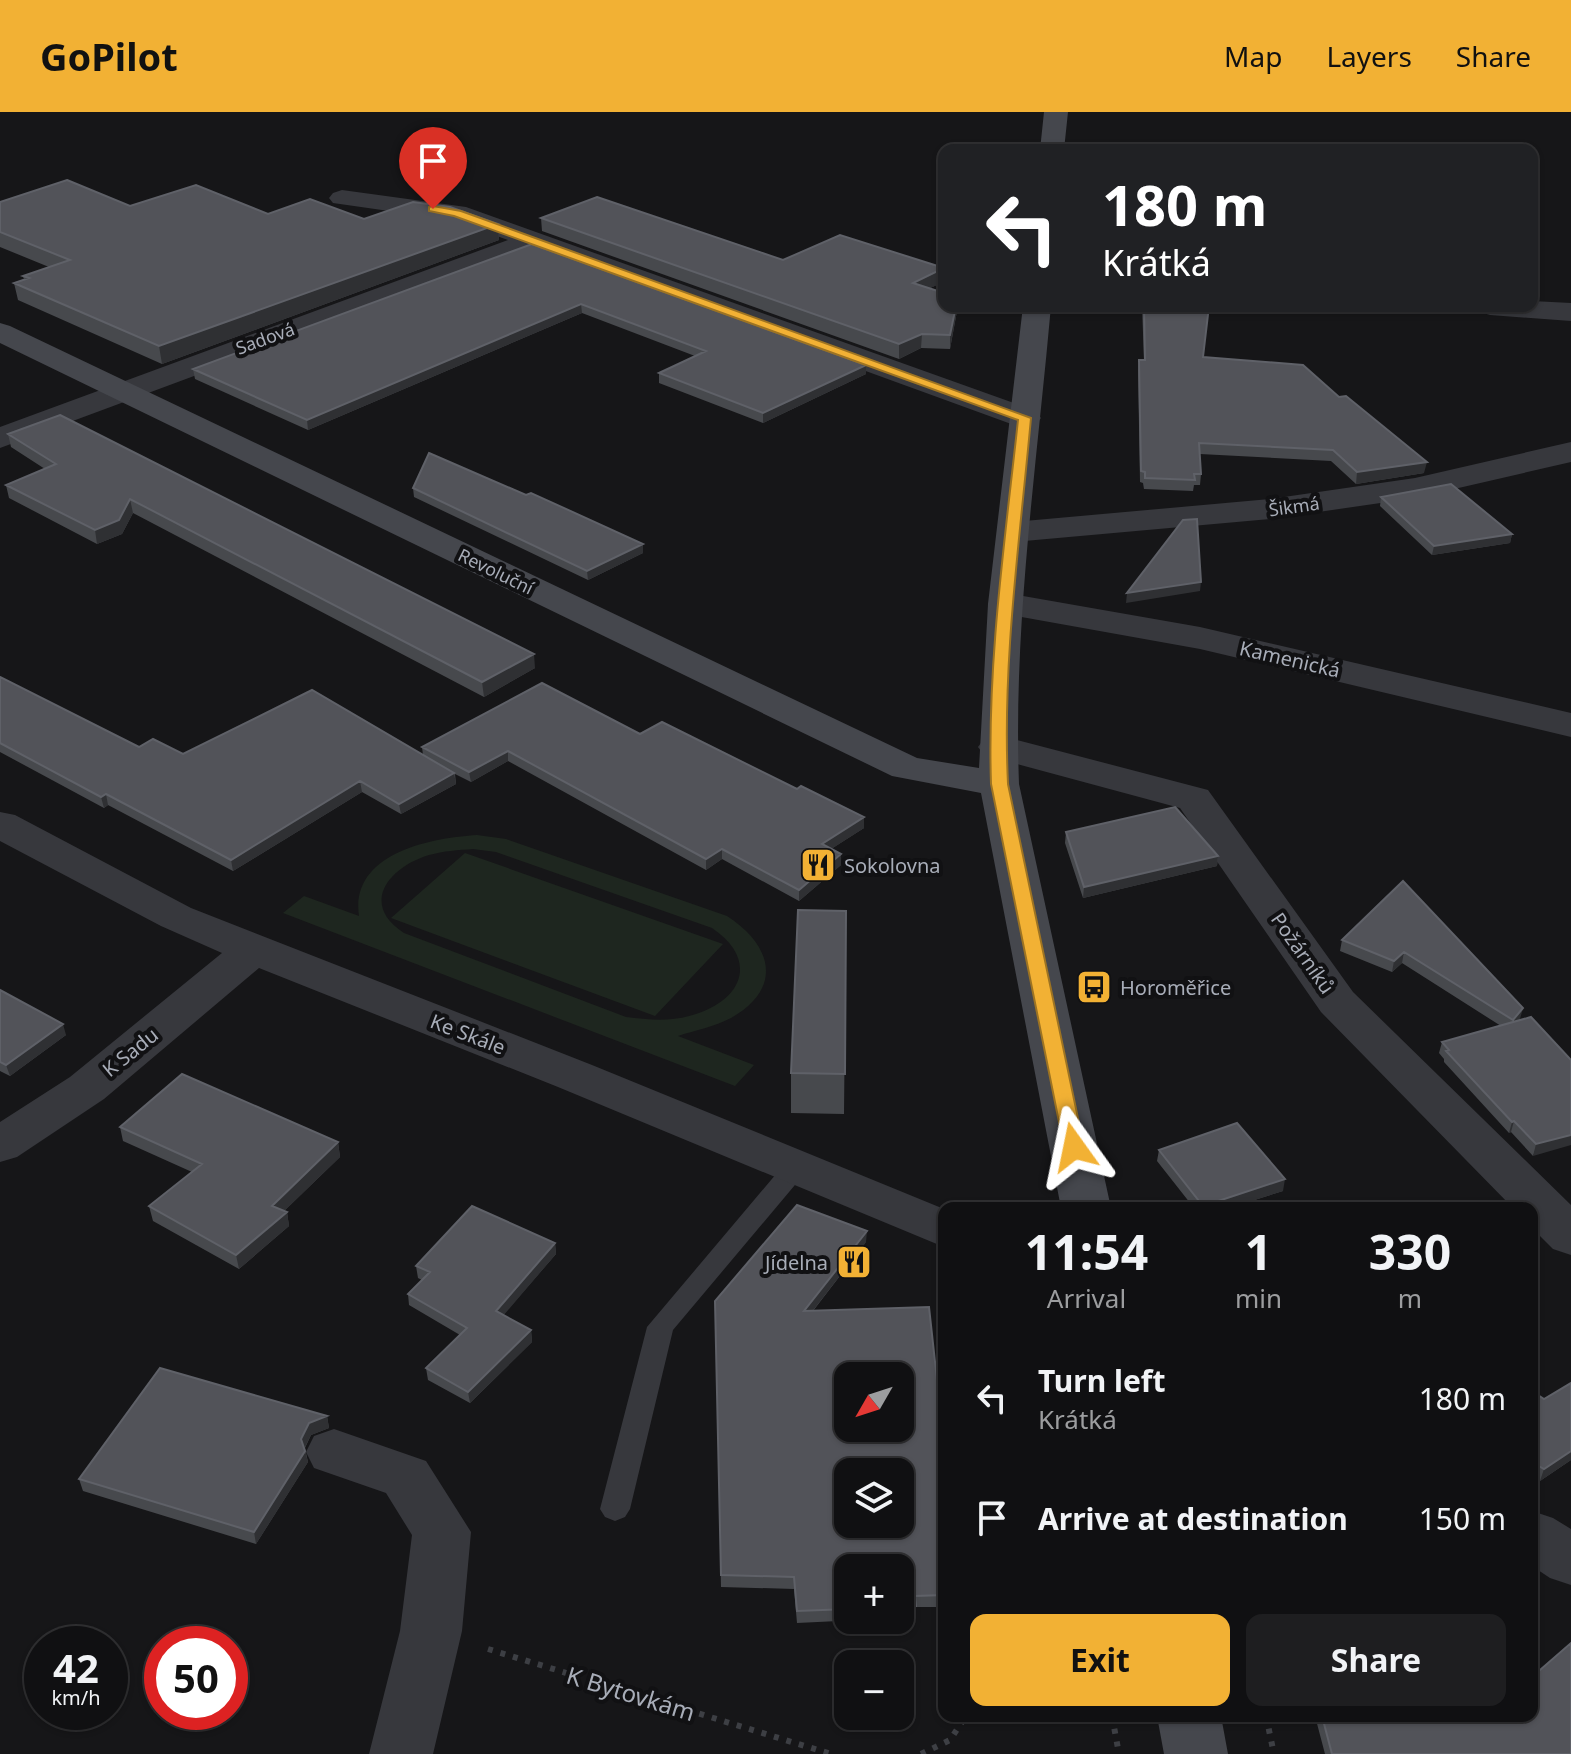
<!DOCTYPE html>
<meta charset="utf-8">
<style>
:root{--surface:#101012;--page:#1e1e20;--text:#f1f3f6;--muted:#9c9d9f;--line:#303032;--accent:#f2b134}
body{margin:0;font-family:"Noto Sans",sans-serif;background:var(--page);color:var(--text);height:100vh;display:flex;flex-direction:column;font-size:30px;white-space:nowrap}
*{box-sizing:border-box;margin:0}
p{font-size:26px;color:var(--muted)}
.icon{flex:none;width:44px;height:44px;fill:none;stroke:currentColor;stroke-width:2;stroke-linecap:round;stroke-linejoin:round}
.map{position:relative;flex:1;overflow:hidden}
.drawer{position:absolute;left:938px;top:1090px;width:600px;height:520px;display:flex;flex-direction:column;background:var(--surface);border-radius:16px;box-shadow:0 2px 6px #0004,0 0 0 2px var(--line)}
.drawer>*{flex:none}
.banner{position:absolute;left:938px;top:32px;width:600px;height:168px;border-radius:16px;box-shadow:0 2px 6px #0004,0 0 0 2px var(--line);background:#202124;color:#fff;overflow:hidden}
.needle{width:52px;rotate:231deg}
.fabs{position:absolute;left:834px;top:1250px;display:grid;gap:16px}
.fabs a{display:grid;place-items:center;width:80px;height:80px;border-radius:16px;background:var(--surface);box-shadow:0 2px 6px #0004,0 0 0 2px var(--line);font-size:40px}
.speed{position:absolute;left:24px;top:1514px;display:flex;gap:16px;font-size:40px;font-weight:700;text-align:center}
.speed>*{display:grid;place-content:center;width:104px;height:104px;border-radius:50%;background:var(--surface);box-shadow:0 2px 6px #0004,0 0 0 2px var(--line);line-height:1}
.speed small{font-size:20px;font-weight:400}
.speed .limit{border:12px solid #d22;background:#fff;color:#111}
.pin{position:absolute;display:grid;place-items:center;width:68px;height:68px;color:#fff;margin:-82px -34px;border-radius:50% 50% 50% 0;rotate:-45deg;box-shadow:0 0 8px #0007}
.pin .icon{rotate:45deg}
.me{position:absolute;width:88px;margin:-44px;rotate:348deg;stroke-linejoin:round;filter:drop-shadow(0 0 6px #0008)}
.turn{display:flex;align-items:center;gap:28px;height:168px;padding:0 32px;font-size:36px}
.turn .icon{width:104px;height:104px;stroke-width:2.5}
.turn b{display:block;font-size:56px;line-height:68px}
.eta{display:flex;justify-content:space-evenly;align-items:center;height:136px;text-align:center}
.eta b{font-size:48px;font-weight:700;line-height:56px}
.action{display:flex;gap:16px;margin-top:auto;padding:16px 32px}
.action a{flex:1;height:92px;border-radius:16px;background:var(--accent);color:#111;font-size:32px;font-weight:700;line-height:92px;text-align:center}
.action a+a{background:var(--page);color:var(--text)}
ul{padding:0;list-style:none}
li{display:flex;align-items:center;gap:24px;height:120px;padding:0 32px}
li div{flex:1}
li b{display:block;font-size:30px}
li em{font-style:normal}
header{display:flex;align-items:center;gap:48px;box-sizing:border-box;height:112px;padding:0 40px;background:var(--accent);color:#111}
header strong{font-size:38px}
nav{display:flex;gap:44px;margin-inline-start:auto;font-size:28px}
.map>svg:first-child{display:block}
.green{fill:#1e261f;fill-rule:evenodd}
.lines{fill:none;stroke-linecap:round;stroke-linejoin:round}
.path{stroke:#3d3f44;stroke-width:6;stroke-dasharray:5 8;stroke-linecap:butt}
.lane{fill:#37383d;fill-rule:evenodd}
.street{fill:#37383d;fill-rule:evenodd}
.secondary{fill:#45474d;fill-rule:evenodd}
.wall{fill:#47494d}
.shaded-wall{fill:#2f3033}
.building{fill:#525359;stroke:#5f6168;stroke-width:2;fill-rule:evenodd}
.route{fill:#f2b134;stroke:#9d7322;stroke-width:2}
.labels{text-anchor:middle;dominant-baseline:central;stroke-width:8;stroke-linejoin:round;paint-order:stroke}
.far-street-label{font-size:18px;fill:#a8adb8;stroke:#111113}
.street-label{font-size:20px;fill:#a8adb8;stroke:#111113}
.poi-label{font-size:20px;fill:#a8adb8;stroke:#111113;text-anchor:start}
.near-street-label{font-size:24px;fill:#a8adb8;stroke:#111113}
</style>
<header>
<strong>GoPilot</strong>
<nav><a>Map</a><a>Layers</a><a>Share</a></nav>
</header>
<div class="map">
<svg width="1571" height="1642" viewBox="0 0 1571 1642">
<rect width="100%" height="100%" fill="#161618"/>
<path class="green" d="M477 723 506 727 727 804C772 833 784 876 731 906 714 915 696 918 678 924L754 953 735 974 283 801 304 784 359 804C350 742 429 726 477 723ZM473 737 496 740 712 816C757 846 745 886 696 902 673 910 650 908 626 905L404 821C359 792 389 755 429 743 444 739 458 738 473 737Z
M465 741 723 832 655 904 391 806Z"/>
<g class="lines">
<path class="path" d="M488 1537 831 1642
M1112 1604 1119 1642
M1266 1604 1274 1642
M921 1642 950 1628 966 1604"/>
<path class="lane" d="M796 1046 805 1049 808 1055 805 1061 673 1218 630 1397 625 1405 615 1409 605 1405 600 1397 647 1215 787 1049Z"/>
<path class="street" d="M342 78 466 95 1036 299 1041 306 1036 313 1025 315 1014 313 533 138 0 336V315L508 128 452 108 333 91 329 86 333 81Z
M1532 189 1571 191V209L1490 203 1480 200 1476 194H1532Z
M1571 330V350L1415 386 1270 407 1014 430 1002 427 997 420 1002 413 1014 410 1270 387 1415 366Z
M1006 481 1200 515 1571 601V625L1200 537 993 500 988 492 993 484Z
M998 623 1208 678 1353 880 1571 1093V1143L1553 1137 1532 1116V1096H1513L1321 900 1180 696 984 643 978 635 984 627Z
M0 700 15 703 191 796 592 953 944 1097V1135L558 975 259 856 104 987 17 1045 0 1050V1010L70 965 222 841 161 814 0 729Z
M334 1317 426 1349 471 1420 462 1519 433 1642H369L400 1519 412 1423 386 1381 314 1356 306 1340 314 1324Z
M1532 1399 1553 1406 1571 1417V1473L1550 1466 1532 1454Z"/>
<path class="secondary" d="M1044 0H1068L1064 38H1040Z
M1023 194H1051C1037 352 1013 513 1019 672L1111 1096H1061L981 681 892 664 0 231V211L10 214 917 646 979 656 988 492Z
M1157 1604H1221L1228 1642H1164Z"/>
</g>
<path class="wall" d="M0 90 498 112 499 128 162 252 18 188 14 171 24 168 23 164 49 155 0 135Z
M541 106 783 148 944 156 943 170 930 176 957 199 950 237 921 236 899 247 542 119Z
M532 132 866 262 763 311 659 271V261L695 244 582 201 308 318 195 267 193 257Z
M1142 194H1209L1203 245 1424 361 1356 372 1331 349 1200 342 1201 362 1200 373H1194L1193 379 1144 377 1143 371 1140 370 1138 259 1139 248H1144Z
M8 322 535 556 484 585 133 401 122 422 97 432 9 386 6 373 45 357 11 335Z
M413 376 643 432V441L588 468 414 385Z
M1381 385 1512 422 1510 431 1432 443 1380 394Z
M0 565 139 635 183 642 423 643 422 635 640 622 864 716 831 737 841 753 799 789 722 747 706 758 508 649 471 670 455 662 456 672 401 702 362 680 233 759 108 693 104 696 0 640Z
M1066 720 1218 744 1217 754 1083 786 1065 731Z
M1403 769 1520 907 1518 909 1571 948 1533 1044 1511 1020 1509 1021 1444 950V947L1439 941 1442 930 1501 914 1402 851 1392 860 1340 839 1342 828Z
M846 799 844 1002 791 1001V961Z
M0 878 66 923 10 964 0 959Z
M120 1015 338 1030 340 1045 284 1099 287 1100 289 1114 239 1157 153 1109 149 1094 192 1060 123 1029Z
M1159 1038 1283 1079 1229 1096H1194L1157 1049Z
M866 1130 813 1199 944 1332V1495H916V1506H900V1456H848V1508H859L797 1511 794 1477 721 1475 715 1189Z
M555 1131 556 1142 503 1203 531 1218 532 1230 470 1291 428 1268 426 1256 460 1223 409 1193 408 1182 422 1168 418 1166 416 1154Z
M1571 1271V1348L1540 1369 1532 1364V1279L1544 1287Z
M327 1304 329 1316 311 1323 305 1336 308 1350 256 1432 83 1379 79 1367Z
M1315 1604H1532L1571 1642H1325Z"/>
<path class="shaded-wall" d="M498 112 499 128 162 252 159 234Z
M944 156 943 170 912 185 913 171Z
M581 192 582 201 308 318 307 308Z
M956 194H957V199L950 237V223Z
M922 222 921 236 899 247V232Z
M866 253V262L763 311V301Z
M1427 350 1424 361 1356 372 1357 360Z
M130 387 133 401 122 422 97 432 95 418Z
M1512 422 1510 431 1432 443 1434 434Z
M643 432V441L588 468 587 459Z
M1201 470 1200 479 1126 491 1127 481Z
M534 542 535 556 484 585 482 570Z
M508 639V649L471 670 469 660Z
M454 661 456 672 401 702 399 692Z
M360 669 362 680 233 759 231 748Z
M106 682 108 693 104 696 101 685Z
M864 705V716L822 743V732Z
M722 737V747L706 758V747Z
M841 742V753L799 789V778Z
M1218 744 1217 754 1083 786 1084 775Z
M1404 840 1402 851 1392 860 1394 849Z
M1523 896 1520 907 1510 919 1513 908Z
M63 912 66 923 10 964 6 953Z
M1514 1009 1511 1020 1509 1021 1512 1010Z
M1571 1023V1033L1533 1044 1536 1032Z
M338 1030 340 1045 275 1108 272 1094Z
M1285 1067 1283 1079 1229 1096H1203V1094Z
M287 1100 289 1114 239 1157 236 1143Z
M867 1119 866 1130 804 1210V1199Z
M555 1131 556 1142 497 1211 496 1199Z
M531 1218 532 1230 470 1291 468 1280Z
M327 1304 329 1316 311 1323 303 1339 301 1327 309 1311Z
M305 1339 308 1350 256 1432 254 1420Z
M1571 1339V1348L1540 1369 1544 1357Z"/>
<path class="building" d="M67 68 130 94 196 73 268 102 310 87 364 107 413 90 450 95 498 112 159 234 14 171 29 166 23 164 70 148 0 120V90Z
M597 85 783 148 840 123 944 156 913 171 944 181V194H956L950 223 922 222 899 232 541 106Z
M532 132 866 253 763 301 659 261 706 239 581 192 307 308 193 257Z
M1144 194H1209L1203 245 1303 253 1339 285 1346 284 1427 350 1357 360 1333 338 1199 331 1201 362H1194L1195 368 1145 366V360L1141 359 1139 248H1145Z
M60 303 534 542 482 570 130 387 119 408 95 418 6 373 56 352 8 322Z
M429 341 526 383 531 381 643 432 587 459 413 376Z
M1451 372 1512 422 1434 434 1381 385Z
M1197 407 1201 470 1127 481 1183 408Z
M0 565 139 635 153 627 183 642 312 578 454 661 399 692 360 669 231 748 106 682 101 685 0 631Z
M542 571 640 622 662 610 797 677 801 674 864 705 822 732 841 742 799 778 722 737 706 747 508 639 469 660 422 635Z
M1175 695 1218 744 1084 775 1066 720Z
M1403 769 1523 896 1513 908 1404 840 1394 849 1342 828Z
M798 798 846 799 845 962 791 961Z
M0 878 63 912 6 953 0 950Z
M1531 905 1571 948V1023L1536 1032 1514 1009 1512 1010 1446 939 1449 938 1442 930Z
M182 962 338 1030 272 1094 287 1100 236 1143 149 1094 202 1052 120 1015Z
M1237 1011 1285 1067 1203 1094 1159 1038Z
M797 1093 867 1119 804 1199 929 1195 944 1332V1483L915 1484 916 1494 900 1495V1456H848V1497L797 1499 794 1465 721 1463 715 1189ZM848 1264H900V1316H848ZM848 1360H900V1412H848Z
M472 1094 555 1131 496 1199 531 1218 468 1280 426 1256 467 1216 408 1182 430 1160 416 1154Z
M160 1256 327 1304 309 1311 301 1327 305 1339 254 1420 79 1367Z
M1571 1271V1339L1544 1357 1532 1350V1279L1544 1287Z
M1571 1531V1642H1332L1322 1604H1532V1565Z"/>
<path class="route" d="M433 94 461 99 1031 306C1020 427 1002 551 1008 672L1084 1035 1081 1040 1074 1042 1064 1035 991 672C987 551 1005 428 1018 308L454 104 429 99V95Z"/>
<defs>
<g id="restaurant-square" transform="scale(1.8)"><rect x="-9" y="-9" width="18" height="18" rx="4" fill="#f2b134" stroke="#111113"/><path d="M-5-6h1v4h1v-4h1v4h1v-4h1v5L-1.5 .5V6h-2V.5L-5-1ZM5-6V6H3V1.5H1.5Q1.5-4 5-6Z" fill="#111"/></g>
<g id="bus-square" transform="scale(1.8)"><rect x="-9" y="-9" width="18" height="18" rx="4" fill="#f2b134" stroke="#111113"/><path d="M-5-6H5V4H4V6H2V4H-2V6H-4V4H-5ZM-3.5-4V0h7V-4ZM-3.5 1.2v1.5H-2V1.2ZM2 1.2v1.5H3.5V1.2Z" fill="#111"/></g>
</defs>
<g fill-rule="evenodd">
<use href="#restaurant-square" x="818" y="753"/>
<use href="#bus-square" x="1094" y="875"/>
<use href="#restaurant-square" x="854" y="1150"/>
</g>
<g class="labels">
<g class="far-street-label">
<text transform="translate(265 226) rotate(-20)">Sadová</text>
<text transform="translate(1294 394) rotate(-8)">Šikmá</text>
<text transform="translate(496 459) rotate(26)">Revoluční</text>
</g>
<g class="street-label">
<text transform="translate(1290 547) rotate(13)">Kamenická</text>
<text transform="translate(1303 841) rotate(55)">Požárníků</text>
<text transform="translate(468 922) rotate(21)">Ke Skále</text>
<text transform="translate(130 940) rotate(-39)">K Sadu</text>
</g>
<g class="poi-label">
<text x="844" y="753">Sokolovna</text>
<text x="1120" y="875">Horoměřice</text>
<text x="828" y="1150" text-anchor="end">Jídelna</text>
</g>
<g class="near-street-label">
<text transform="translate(631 1581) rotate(17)">K Bytovkám</text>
</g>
</g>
</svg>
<div class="fabs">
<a><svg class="needle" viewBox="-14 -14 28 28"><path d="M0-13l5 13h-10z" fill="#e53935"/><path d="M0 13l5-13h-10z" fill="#9c9d9f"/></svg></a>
<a><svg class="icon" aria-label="layers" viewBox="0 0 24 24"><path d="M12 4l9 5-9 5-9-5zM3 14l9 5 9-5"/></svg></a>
<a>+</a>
<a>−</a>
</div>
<div class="speed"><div>42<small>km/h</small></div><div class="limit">50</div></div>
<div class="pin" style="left:433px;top:97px;background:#d93025"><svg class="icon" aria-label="arrive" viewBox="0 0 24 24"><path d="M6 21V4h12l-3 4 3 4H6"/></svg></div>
<svg class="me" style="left:1074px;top:1035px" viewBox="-20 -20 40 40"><path d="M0-17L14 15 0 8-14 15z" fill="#f2b134" stroke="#fff" stroke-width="4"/></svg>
<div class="banner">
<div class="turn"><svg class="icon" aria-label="left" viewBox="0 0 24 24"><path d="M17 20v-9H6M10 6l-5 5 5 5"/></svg><div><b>180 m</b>Krátká</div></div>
</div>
<section class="drawer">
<div class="eta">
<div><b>11:54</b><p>Arrival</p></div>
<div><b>1</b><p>min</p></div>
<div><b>330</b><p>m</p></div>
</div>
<ul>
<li><svg class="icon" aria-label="left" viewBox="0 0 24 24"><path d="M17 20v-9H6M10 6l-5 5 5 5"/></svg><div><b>Turn left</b><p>Krátká</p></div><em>180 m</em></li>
<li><svg class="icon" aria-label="arrive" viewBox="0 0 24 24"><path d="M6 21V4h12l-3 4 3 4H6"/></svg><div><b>Arrive at destination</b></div><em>150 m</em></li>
</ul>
<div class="action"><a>Exit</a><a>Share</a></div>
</section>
</div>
